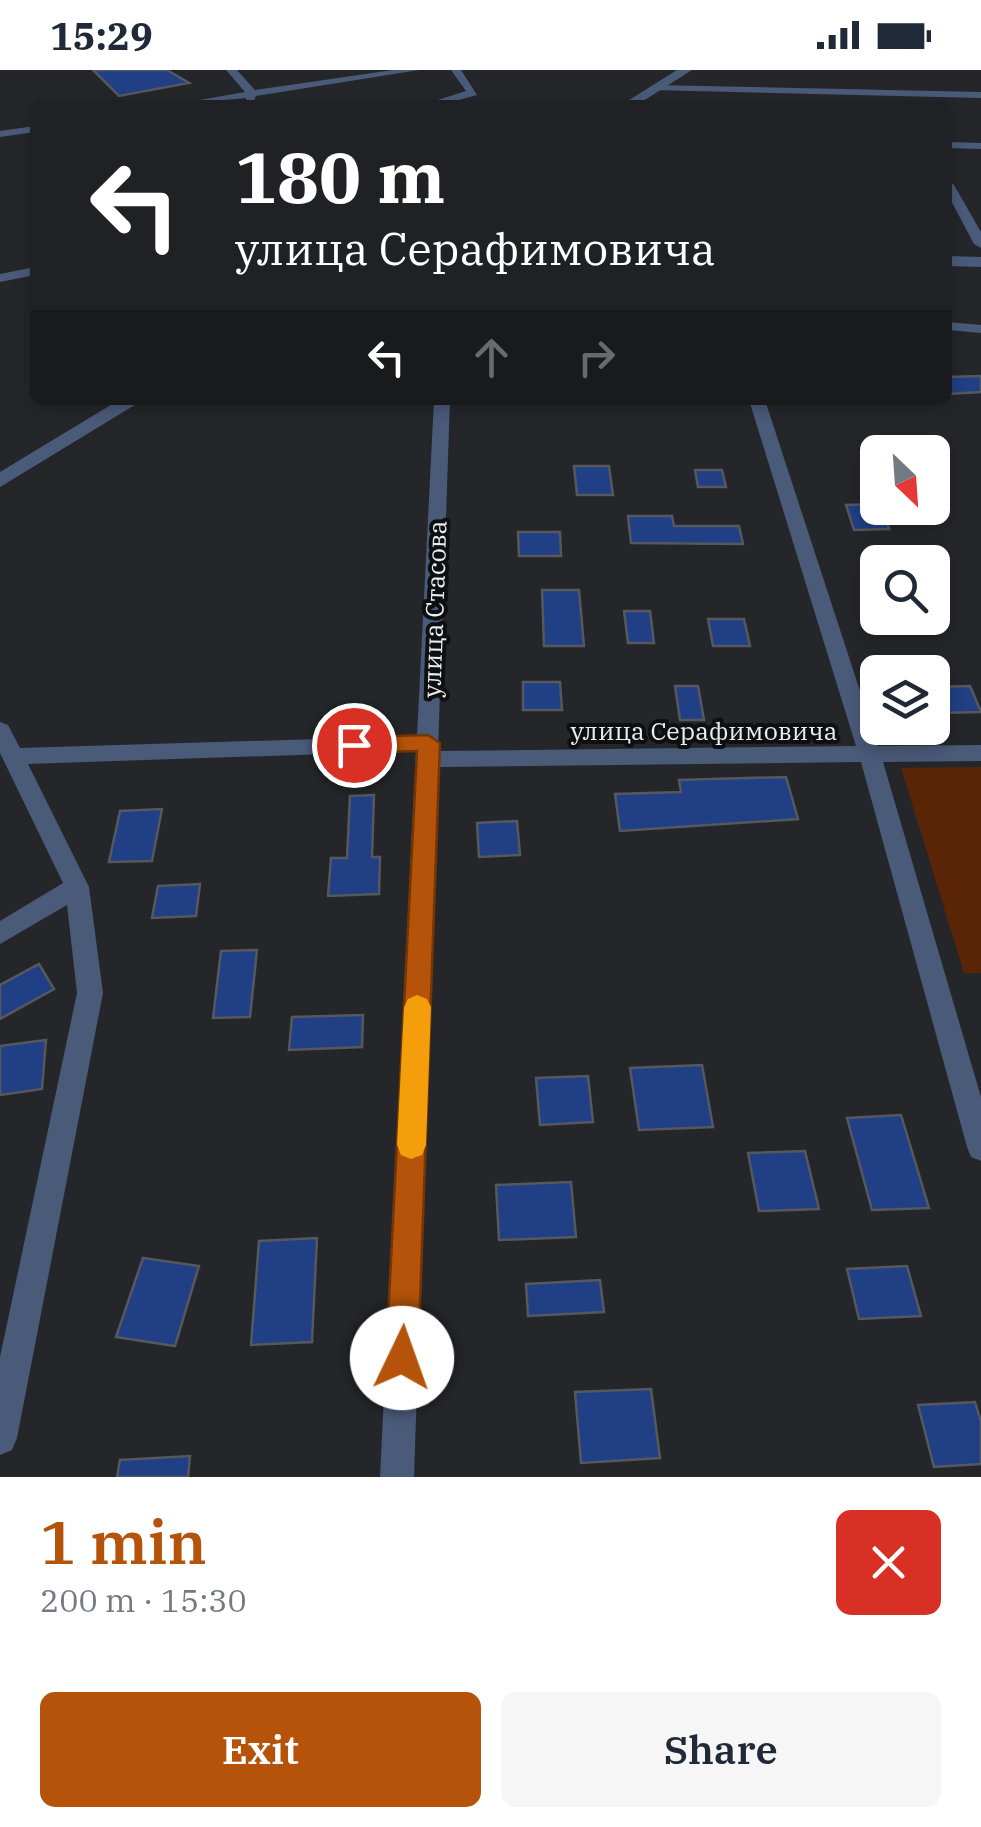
<!DOCTYPE html>
<meta charset="utf-8">
<style>
:root{--surface:#fff;--page:#f6f6f7;--text:#1f2937;--muted:#747a83;--accent:#b45309}
body{margin:0;font-family:"IBM Plex Serif",serif;background:var(--page);color:var(--text);height:100vh;display:flex;flex-direction:column;font-size:38px;white-space:nowrap}
*{box-sizing:border-box;margin:0}
p{font-size:32px;color:var(--muted)}
.icon{flex:none;width:55px;height:55px;fill:none;stroke:currentColor;stroke-width:2;stroke-linecap:round;stroke-linejoin:round}
.map{position:relative;height:1407px;overflow:hidden}
.panel{display:flex;flex-direction:column;background:var(--surface);flex:1}
.panel>*{flex:none}
.top-card{position:absolute;left:30px;top:30px;width:922px;height:305px;border-radius:15px;box-shadow:0 5px 15px #0003;background:#202124;color:#fff;overflow:hidden}
.needle{width:65px;rotate:155deg}
.tools{position:absolute;left:860px;top:365px;display:grid;gap:20px}
.tools a{display:grid;place-items:center;width:90px;height:90px;border-radius:15px;background:var(--surface);box-shadow:0 5px 15px #0003;font-size:50px}
.pin{position:absolute;display:grid;place-items:center;width:85px;height:85px;color:#fff;margin:-42px;border:5px solid #fff;border-radius:50%;box-shadow:0 2px 10px #0007}
.me{position:absolute;width:110px;margin:-55px;rotate:3deg;stroke-linejoin:round;filter:drop-shadow(0 0 8px #0008)}
.turn{display:flex;align-items:center;gap:35px;height:210px;padding:0 40px;font-size:45px}
.turn .icon{width:130px;height:130px;stroke-width:2.5}
.turn b{display:block;font-size:70px;line-height:85px}
.lanes{display:flex;align-items:center;height:95px;padding:0 40px;background:#0003;justify-content:center;gap:50px;direction:ltr}
.lanes .off{opacity:.35}
.round{display:grid;place-items:center;flex:none;width:105px;height:105px;border-radius:15px;background:var(--page)}
.overview{display:flex;align-items:center;justify-content:space-between;height:170px;padding:0 40px}
h1{font-size:60px;font-weight:600;line-height:75px;color:var(--accent)}
.cta{display:flex;gap:20px;margin-top:auto;padding:20px 40px}
.cta a{flex:1;height:115px;border-radius:15px;background:var(--accent);color:#fff;font-size:40px;font-weight:600;line-height:115px;text-align:center}
.cta a+a{background:var(--page);color:var(--text)}
.status{display:flex;justify-content:space-between;align-items:center;height:70px;padding:0 50px;background:var(--surface);direction:ltr}
.status svg{height:28px;fill:currentColor}
.map>svg:first-child{display:block}
.green{fill:#5a2507}
.building{fill:#203f84;stroke:#55585d;stroke-width:2.5}
.lines{fill:none;stroke-linecap:round;stroke-linejoin:round}
.minor{fill:#4a5a79;fill-rule:evenodd}
.tertiary{fill:#4a5a79;fill-rule:evenodd}
.route{fill:#b45309;stroke:#753606;stroke-width:2.5}
.slow{fill:#f59e0b}
.labels{text-anchor:middle;dominant-baseline:central;stroke-width:8;stroke-linejoin:round;paint-order:stroke}
.street-label{font-size:25px;fill:#ebedf0;stroke:#0e0f11}
</style>
<div class="status"><b>15:29</b><svg viewBox="0 0 49 12"><path d="M0 12V9h3v3zM5 12V6h3v6zM10 12V3h3v9zM15 12V0h3v12zM26 1h20v11H26zM47 4h2v5h-2z"/></svg></div>
<div class="map">
<svg width="981" height="1407" viewBox="0 0 981 1407">
<rect width="100%" height="100%" fill="#24262a"/>
<path class="green" d="M981 697V903H964L901 698Z"/>
<path class="building" d="M93 0H167L189 13 119 26Z
M981 306V322L948 324V307Z
M574 396H609L613 425H577Z
M695 400H722L726 417H698Z
M878 434 883 438 889 459 854 460 846 435Z
M628 446H672L674 456H739L743 474 631 473Z
M518 462H560L561 486H519Z
M542 520H579L584 576H544Z
M624 541H650L654 573H628Z
M708 549H744L750 576H713Z
M523 612H560L562 640H523Z
M675 616H698L704 650H680Z
M970 616 981 642 939 643 932 617Z
M786 707 798 749 620 761 615 724 681 722 679 710Z
M374 725 372 787H380L379 824 328 826 331 788H347L350 726Z
M162 739 152 791 109 792 120 741Z
M517 751 520 785 479 787 477 753Z
M200 814 196 846 152 848 158 816Z
M257 880 250 947 213 948 221 881Z
M39 894 54 919 0 949V915Z
M363 945 362 977 289 980 292 947Z
M46 970 42 1019 0 1025V976Z
M702 995 713 1057 639 1060 630 998Z
M588 1006 593 1052 540 1055 536 1008Z
M901 1045 929 1138 872 1140 847 1048Z
M805 1081 819 1139 759 1141 748 1083Z
M571 1112 576 1167 499 1170 496 1115Z
M317 1168 312 1272 251 1275 259 1171Z
M143 1188 199 1196 175 1276 116 1267Z
M907 1196 921 1246 859 1249 847 1199Z
M600 1210 604 1242 528 1246 526 1214Z
M651 1319 660 1388 581 1393 575 1322Z
M975 1332 981 1352V1394L934 1397 918 1335Z
M190 1386 188 1407H117L120 1390Z"/>
<g class="lines">
<path class="minor" d="M226 0H237L255 20 393 0H419L256 26 252 35 247 34 246 28 171 35 245 22Z
M451 0H461L477 25 440 35H422L466 21Z
M655 15 981 22V28L651 20Z
M35 56V62L0 67V61Z
M948 72 981 73V79L948 78Z
M948 111 954 115 981 162V178L974 174 948 125Z
M35 197V205L0 212V204Z
M948 252 981 255V263L948 260Z
M434 330H450L438 681 856 676 749 330H765L878 676 981 675V691L883 692 981 1027V1091L971 1087 967 1077 861 692 438 697 414 1407H380L416 681 28 694 89 817 103 923 17 1368 12 1380 0 1385V1287L77 923 67 835 0 874V851L63 813 0 683V652L8 655 20 678 417 666Z"/>
<path class="tertiary" d="M677 0H692L637 35H621Z
M948 186 981 187V197L948 196Z
M119 330H143L0 417V402Z"/>
</g>
<path class="route" d="M428 665 440 673 418 1288 414 1300 402 1305 390 1300 386 1288 417 681 354 683 342 675 354 667Z"/>
<path class="slow" d="M417 925 427 929 431 937 426 1075 422 1085 411 1089 401 1085 397 1075 404 937 408 929Z"/>
<g class="labels">
<g class="street-label">
<text transform="translate(434 539) rotate(-88)">улица Стасова</text>
<text x="704" y="660">улица Серафимовича</text>
</g>
</g>
</svg>
<div class="tools">
<a><svg class="needle" viewBox="-14 -14 28 28"><path d="M0-13l5 13h-10z" fill="#e53935"/><path d="M0 13l5-13h-10z" fill="#747a83"/></svg></a>
<a><svg class="icon" aria-label="search" viewBox="0 0 24 24"><circle cx="10" cy="10" r="6"/><path d="M15 15l6 6"/></svg></a>
<a><svg class="icon" aria-label="layers" viewBox="0 0 24 24"><path d="M12 4l9 5-9 5-9-5zM3 14l9 5 9-5"/></svg></a>
</div>
<div class="pin" style="left:354px;top:675px;background:#d93025"><svg class="icon" aria-label="arrive" viewBox="0 0 24 24"><path d="M6 21V4h12l-3 4 3 4H6"/></svg></div>
<svg class="me" style="left:402px;top:1288px" viewBox="-20 -20 40 40"><circle r="19" fill="#fff"/><path d="M0-13L10 11 0 6-10 11z" fill="#b45309"/></svg>
<div class="top-card">
<div class="turn"><svg class="icon" aria-label="left" viewBox="0 0 24 24"><path d="M17 20v-9H6M10 6l-5 5 5 5"/></svg><div><b>180 m</b>улица Серафимовича</div></div>
<div class="lanes"><svg class="icon" aria-label="left" viewBox="0 0 24 24"><path d="M17 20v-9H6M10 6l-5 5 5 5"/></svg><svg class="icon off" aria-label="ahead" viewBox="0 0 24 24"><path d="M12 20V5M6 11l6-6 6 6"/></svg><svg class="icon off" aria-label="right" viewBox="0 0 24 24"><path d="M7 20v-9h11M14 6l5 5-5 5"/></svg></div>
</div>
</div>
<section class="panel">
<div class="overview"><div><h1>1 min</h1><p>200 m · 15:30</p></div><a class="round" style="background:#d93025;color:#fff"><svg class="icon" aria-label="close" viewBox="0 0 24 24"><path d="M6 6l12 12M18 6L6 18"/></svg></a></div>
<div class="cta"><a>Exit</a><a>Share</a></div>
</section>
